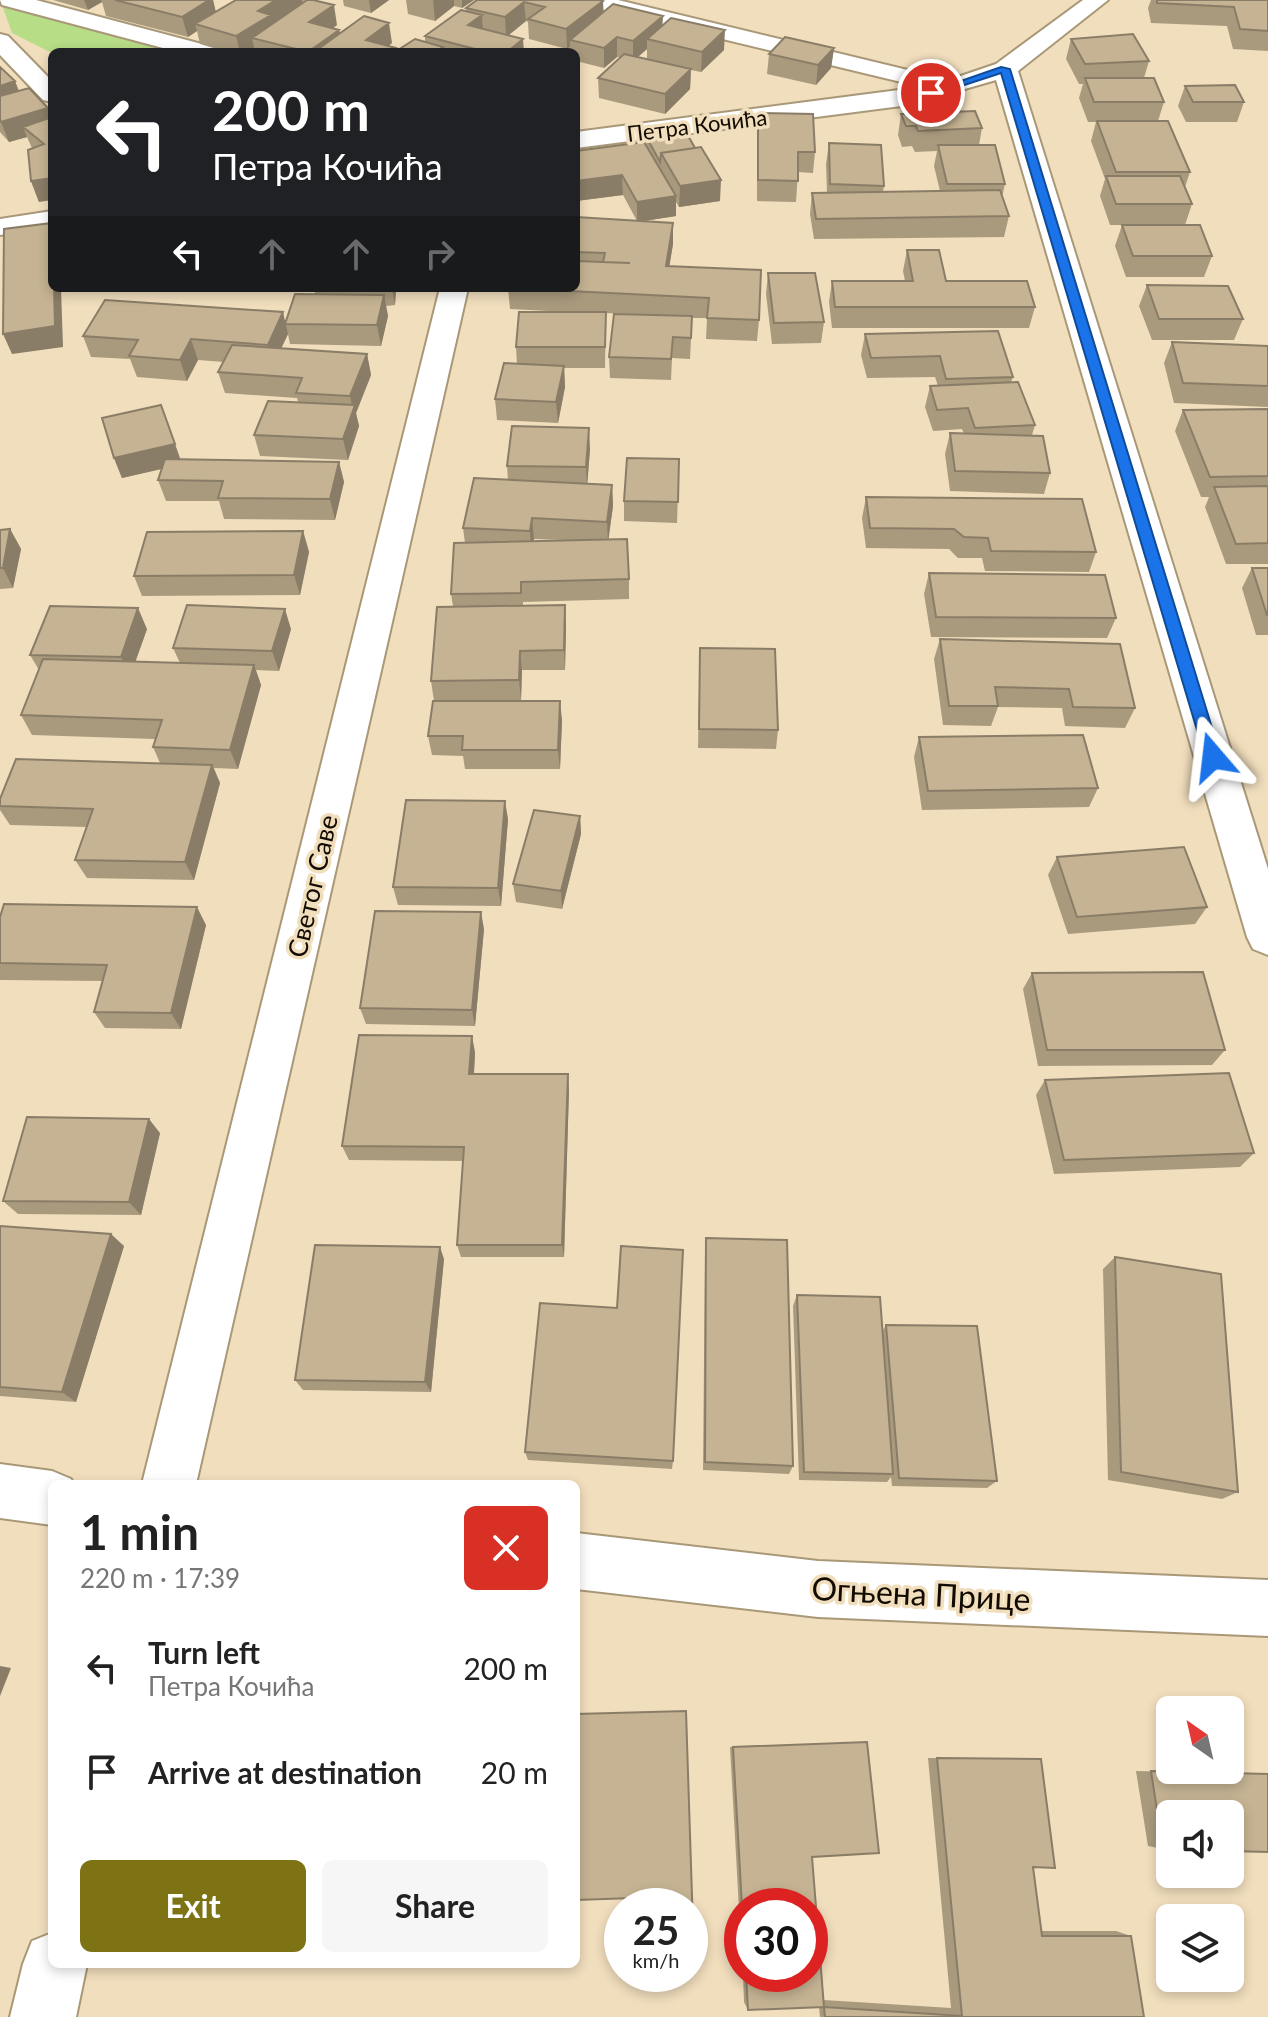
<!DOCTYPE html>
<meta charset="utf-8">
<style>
:root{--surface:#fff;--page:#f6f6f6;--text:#222;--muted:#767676;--accent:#7d7314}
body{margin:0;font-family:Lato,sans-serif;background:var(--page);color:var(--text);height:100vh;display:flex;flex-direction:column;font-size:30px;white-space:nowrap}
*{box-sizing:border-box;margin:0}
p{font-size:26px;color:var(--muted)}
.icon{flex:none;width:44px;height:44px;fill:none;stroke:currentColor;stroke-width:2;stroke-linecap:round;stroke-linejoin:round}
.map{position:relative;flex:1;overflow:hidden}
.drawer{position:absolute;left:48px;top:1480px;width:532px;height:488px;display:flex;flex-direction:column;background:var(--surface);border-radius:12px;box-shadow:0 4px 12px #0003}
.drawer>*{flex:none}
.banner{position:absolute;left:48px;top:48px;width:532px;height:244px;border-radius:12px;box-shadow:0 4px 12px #0003;background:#202124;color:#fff;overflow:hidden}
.needle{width:52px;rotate:326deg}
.fabs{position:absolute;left:1156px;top:1696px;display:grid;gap:16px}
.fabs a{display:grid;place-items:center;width:88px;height:88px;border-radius:12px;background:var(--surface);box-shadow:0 4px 12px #0003;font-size:40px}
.speed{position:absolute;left:604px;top:1888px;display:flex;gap:16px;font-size:40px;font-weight:700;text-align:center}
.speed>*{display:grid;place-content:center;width:104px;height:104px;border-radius:50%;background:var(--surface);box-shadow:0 4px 12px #0003;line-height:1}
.speed small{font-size:20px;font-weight:400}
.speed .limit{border:12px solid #d22;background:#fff;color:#111}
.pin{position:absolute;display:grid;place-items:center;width:68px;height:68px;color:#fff;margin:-34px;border:4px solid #fff;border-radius:50%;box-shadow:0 2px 8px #0007}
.me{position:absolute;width:88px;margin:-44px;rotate:343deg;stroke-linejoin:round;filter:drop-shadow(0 0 6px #0008)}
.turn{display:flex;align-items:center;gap:28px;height:168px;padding:0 32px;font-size:36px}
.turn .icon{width:104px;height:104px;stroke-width:2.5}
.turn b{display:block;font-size:56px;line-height:68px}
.lanes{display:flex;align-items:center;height:76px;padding:0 32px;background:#0003;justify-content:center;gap:40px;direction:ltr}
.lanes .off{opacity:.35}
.round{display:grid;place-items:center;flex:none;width:84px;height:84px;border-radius:12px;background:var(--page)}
.head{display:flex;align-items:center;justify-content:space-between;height:136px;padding:0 32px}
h1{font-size:48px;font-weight:700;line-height:60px}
.cta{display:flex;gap:16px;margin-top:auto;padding:16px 32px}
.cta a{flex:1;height:92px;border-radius:12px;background:var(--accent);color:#fff;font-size:32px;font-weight:700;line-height:92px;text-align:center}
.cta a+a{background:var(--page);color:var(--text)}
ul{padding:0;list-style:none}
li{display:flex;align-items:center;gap:24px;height:104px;padding:0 32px}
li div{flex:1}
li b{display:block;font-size:30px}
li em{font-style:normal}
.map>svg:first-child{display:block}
.green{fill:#b7dd87}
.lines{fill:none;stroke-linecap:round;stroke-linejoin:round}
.minor-casing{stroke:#a99878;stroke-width:4}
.minor{fill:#fff;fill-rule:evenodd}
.wall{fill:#a99a7e;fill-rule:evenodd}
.shaded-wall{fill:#8a7d67}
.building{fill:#c5b393;stroke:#8a7d67;stroke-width:2}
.route{fill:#1a73e8;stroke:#114b97;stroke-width:2}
.labels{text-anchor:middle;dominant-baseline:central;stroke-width:7;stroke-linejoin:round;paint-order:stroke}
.far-street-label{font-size:22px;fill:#110b02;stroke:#f1debd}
.street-label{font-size:26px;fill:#110b02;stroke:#f1debd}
.near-street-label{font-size:32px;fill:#110b02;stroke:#f1debd}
</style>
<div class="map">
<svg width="1268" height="2017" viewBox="0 0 1268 2017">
<rect width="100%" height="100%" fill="#f1debd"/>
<path class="green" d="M1 2 168 52 52 53 12 33Z"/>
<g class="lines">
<g class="minor-casing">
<path id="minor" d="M0 0H36L213 47 217 52H178L2 5Z
M578 0H618L949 80 996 64 1083 0H1108L1018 71 1268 869V955L1253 949 1247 937 996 80 909 105 576 148V132L922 87 581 5Z
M0 34 8 36 52 81V102L43 100 0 55Z
M52 211V227L0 235V219Z
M440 288H468L196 1484H142Z
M0 1464 52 1471 71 1479 73 1484H52V1525L0 1518Z
M576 1533 818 1561 1268 1580V1636L818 1617 576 1589Z
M52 1933V1964H87L76 2017H10L23 1964 32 1941Z"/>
</g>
<use href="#minor" class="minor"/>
</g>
<path class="wall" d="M53 0H213L216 12 236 0H307L303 1V3L337 25 333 28 339 30 340 33 392 43 388 46 396 48 397 51 425 42V36L466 11V8L477 0H600L604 12 662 25 724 50 701 72 691 70 690 89 665 114 599 98 598 78 620 57H617L604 68 576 61V52H570V47L567 49 529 39 528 22 526 21 508 36 524 52H255L254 48 248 52H227L200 44 197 31 188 37 106 16 102 2 88 10ZM647 49V59L638 57Z
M343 0H389L371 13 344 6Z
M406 0H474L462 8 454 6 435 21 408 14Z
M1151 0H1268V51L1233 49 1227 26 1151 23 1148 8Z
M1071 39 1149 61 1144 78 1164 102 1158 121 1190 172 1185 187 1192 204 1185 225H1110L1100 196 1105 179 1091 141 1096 122H1088L1079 98 1083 84H1079L1066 59Z
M834 48 831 68 816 85 767 74 769 54Z
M0 67 15 81 19 91 48 108 51 117 39 202 31 181 32 148 27 137 9 142 0 132Z
M1185 86 1244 102 1237 122H1186L1178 106Z
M758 113 815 152 813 173 798 172 796 202 757 201V133Z
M901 114 982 128 979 145 1005 184 1002 197 1009 216 1004 237 814 239 810 214 812 193H827L826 164 829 143 884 186 883 192 940 191 934 166 937 151 915 152 912 146 902 147 898 135Z
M647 138 720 201 679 207 676 202V216L644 221 673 223V244L669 267 759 320 757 341 706 339 707 318H692L690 359 672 358 671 380 610 378 609 357 626 314 606 313 605 368H564L565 387 558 423 497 420 495 399 517 364 516 347 568 312 510 309 508 288H576V217L637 221 623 195 576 201V151L646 146Z
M1122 225 1212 256 1204 277H1126L1115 246Z
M907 250 946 281 1035 307 1029 328H832L829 302 832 281H905L903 271Z
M768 273 824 322 821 343 772 344 766 294Z
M1147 285 1243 319 1234 340H1152L1139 306Z
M314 288H396L395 305 386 306 388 316 381 346 290 344 288 334 281 348 367 354 371 375 356 413 359 426 348 460 260 456 254 435 298 402 297 398 225 393 218 372 224 362 198 360 187 381 137 377 130 359 91 357 83 336 285 323 315 294Z
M865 334 1013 377 1011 382 1035 425 1032 435 1050 473 1044 494 950 491 945 454 950 433 964 434 962 429 933 431 925 407 930 386H938L935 377 867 378 861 355Z
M1172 342 1268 346V407L1174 403 1164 363Z
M161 405 180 459 339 462 344 482 335 520 224 519 219 501H166L158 480 162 469 122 478 114 458Z
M1268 409V564H1226L1205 507 1209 497H1201L1175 431 1183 410Z
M590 449 587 484 612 485 613 506 608 540 629 579V599L523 602V605H565L566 625 565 670H522L521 700 434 701 431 681 453 606 451 594 465 543 463 528 508 480 507 466ZM534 539 566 540 534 541Z
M679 459 677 523 624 521V501Z
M866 497 1096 552 1089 572 985 571 982 558H958L949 549 866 548 862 518Z
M10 529 21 549 13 588 0 589V530Z
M303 531 309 552 300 595 142 596 134 576Z
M1252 568H1268V635H1256L1242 588Z
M929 573 1116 618 1107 638 931 637 924 594Z
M147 629 135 662 180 663 173 648 291 629 279 671 256 670 261 685 238 769 214 768 220 783 194 880 87 878 75 860 87 827 10 825 0 810V799L160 763 153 747 155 739 32 735 21 715 39 670 30 655Z
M940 639 1135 708 1125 728 1065 726 1062 708 998 707 991 726 943 725 934 659Z
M700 648 778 730 776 749 698 748Z
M562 720 560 769H465L463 756 432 755 428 736Z
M919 737 1098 788 1089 807 922 810 914 757Z
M580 816 581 834 562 909 516 902 513 884Z
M508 819 501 906 398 905 393 887Z
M1057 857 1207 907 1195 924 1068 934 1048 875Z
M0 917 206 925 181 1029 105 1028 94 1012 102 981 0 980Z
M484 929 475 1026 366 1024 360 1008Z
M1032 973 1225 1050 1212 1065 1038 1066 1023 989Z
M475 1052 474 1074 569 1089 564 1257H461L457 1245 463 1161 349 1160 342 1146Z
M1045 1080 1254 1153 1240 1167 1054 1174 1036 1095Z
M160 1133 141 1215 18 1214 3 1201Z
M0 1226 124 1246 76 1402 0 1396Z
M706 1238 793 1466 789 1474 703 1470 705 1250Z
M1115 1257 1238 1492 1222 1499 1108 1480 1103 1269Z
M444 1259 431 1392 303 1390 295 1380Z
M797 1295 883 1330 886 1325 997 1481 987 1488 892 1486 891 1477 887 1482 799 1480 793 1306Z
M525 1452 673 1461 672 1469 528 1460Z
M867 1742 812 1857 824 2000 951 2008 928 1758 1041 1759 1033 1867 1041 1931H1116L1131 1936 1144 2017H820L819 2007 748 2010 744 2002 743 1974H810L742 1906V1963L730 1747Z
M1136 1771 1268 1774 1163 1849 1148 1846Z"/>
<path class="shaded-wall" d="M84 0H101L102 2 88 10Z
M209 0H213L217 18 195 24 197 31 188 37 182 17Z
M276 0H302L303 5 252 38 254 48 248 52H240L236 36 258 11Z
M369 0H389L371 13Z
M434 0H454V6L435 21 433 1Z
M462 0H474L462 8Z
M603 1 604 21 570 40V47L567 49 566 29Z
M524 2 526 21 506 37 505 17Z
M334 5 337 25 313 42 309 22Z
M482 15 483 35 468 25Z
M663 16 662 35 647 39V49L633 61V41Z
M389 23 392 43 380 52 366 40Z
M339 30 343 49 339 52H308Z
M725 30 724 50 701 72 702 52Z
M617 37V57L604 68V48Z
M523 39 524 52H507Z
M834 48 831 68 816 85 818 65Z
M691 69 690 89 665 114V94Z
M578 79 579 100 576 102V81Z
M15 81 22 101 0 108V86Z
M48 108 52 120 23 127 27 137 9 142 1 122Z
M622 175 623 195 576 201V181Z
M52 178V200L39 202 31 181Z
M721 180 720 201 679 207 680 186Z
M676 196V216L637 222V202Z
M673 223V244L666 287V266Z
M54 288H61L63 347 12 354 3 334Z
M392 288H396L395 305Z
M384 295 388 316 381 346 377 325Z
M283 312 288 334 273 366 268 345Z
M191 339 198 360 187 381 180 360Z
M367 354 371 375 356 413 359 426 348 460 343 439 353 410 350 396Z
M564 366 565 387 558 423 556 402Z
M589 428 590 449 587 488 586 467Z
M175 444 182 464 122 478 114 458Z
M339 462 344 482 335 520 330 499Z
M612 485 613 506 608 543 607 522Z
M532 518 534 539 531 552 530 531Z
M10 529 21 549 13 588 3 568Z
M303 531 309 552 300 595 294 575Z
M565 605 566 625 565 670 564 650Z
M138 608 147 629 130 677 121 657Z
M285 609 291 629 279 671 272 651Z
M520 651 522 670 521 700 519 680Z
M254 665 261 685 238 769 230 750Z
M560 701 562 720 560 769 558 750Z
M212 765 220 783 194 880 185 862Z
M505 801 508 819 501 906 498 888Z
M580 816 581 834 562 909 561 891Z
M197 907 206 925 181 1029 171 1013Z
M481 912 484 929 475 1026 472 1010Z
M472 1036 475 1052 473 1089 469 1074Z
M568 1074 569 1089 564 1257 562 1245Z
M149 1119 160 1133 141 1215 129 1202Z
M111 1234 124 1246 76 1402 62 1392Z
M440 1247 444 1259 431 1392 425 1382Z
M0 1666 11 1668 0 1696Z"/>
<path class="building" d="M115 0H209L182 17Z
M236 0H276L258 11 271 15 236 36 195 24Z
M307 0H313L334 5 309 22 339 30 308 52 252 38Z
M477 0H600L603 1 566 29 528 19 545 7 524 2 505 17 466 8Z
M1157 0H1268V31L1240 29 1234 7 1157 3Z
M613 4 663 16 633 41 617 37 604 48 570 40Z
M461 10 482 15 468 25 523 39 507 52H477L479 50 425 36Z
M364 16 389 23 366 40 396 48 392 52H314Z
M671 18 725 30 702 52 647 39Z
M1133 34 1149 61 1085 64 1071 39Z
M785 37 834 48 818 65 769 54Z
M415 39 443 47 435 52H395Z
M624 54 691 69 665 94 598 78Z
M0 67 15 81 0 86Z
M1085 78H1154L1164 102H1094Z
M1235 85 1244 102H1193L1185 86Z
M29 88 48 108 1 122 0 120V96Z
M975 111 982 128 918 131 916 126H906L901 114Z
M758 113 813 114 815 152H798V181L758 180Z
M52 117V178L31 181 28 150 44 144 23 127Z
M1097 121H1168L1190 172H1116Z
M686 132 695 148 661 153 660 162 647 138Z
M644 142 676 196 637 202 622 175 576 181V151Z
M829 143 881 145 884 186 830 184Z
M938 145H995L1005 184H947Z
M701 147 721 180 680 186 661 153Z
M1106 176H1180L1192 204H1116Z
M1000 190 1009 216 816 219 812 193Z
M576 217 673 223 666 266 761 270 759 320 707 318 709 298 509 288H576V261L630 263 603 262 605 253 576 252Z
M52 223V288H54L55 326 3 334 4 229Z
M1122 225H1200L1212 256H1133Z
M907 250H939L946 281H1027L1035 307H835L832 281H913Z
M768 273H815L824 322 774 323Z
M1147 285 1228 286 1243 319H1159Z
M295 294 384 295 377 325 285 324Z
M105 300 283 312 268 345 191 339 180 360 129 356 138 340 83 336Z
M519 312H606L605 347H516Z
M614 314 692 316 691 338 673 337 671 359 609 357Z
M998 331 1013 377 946 379 940 356 871 358 865 334Z
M1172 342 1268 346V386L1183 383Z
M232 345 367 354 350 396 296 393 302 378 218 372Z
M504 363 564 366 556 402 495 399Z
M1018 382 1035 425 975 428 968 408 937 410 930 386Z
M268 401 355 405 343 439 254 435Z
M161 405 175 444 114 458 102 418Z
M1268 409V476L1210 477 1183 410Z
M512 426 589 428 586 467 507 466Z
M950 433 1043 436 1050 473 955 471Z
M627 458 679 459 678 502 624 501Z
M165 459 339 462 330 499 218 498 223 481 158 480Z
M474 478 612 485 607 522 532 518 530 531 463 528Z
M1268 486V543L1236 544 1214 487Z
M866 497 1082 499 1096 552 991 551 988 538 964 537 954 529 870 528Z
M10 529 3 568H0V530Z
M303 531 294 575 134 576 147 532Z
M627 539 629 579 521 582V593L451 594 454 543Z
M1252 568H1268V615H1267Z
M929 573 1105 575 1116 618 936 617Z
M187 605 285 609 272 651 173 648Z
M565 605 564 650 520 651 519 680 431 681 437 607Z
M50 606 138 608 121 657 30 655Z
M940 639 1120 644 1135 708 1073 707 1069 689 995 687 998 706H949Z
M700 648 775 649 778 730 699 729Z
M43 659 254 665 230 750 153 747 162 720 21 715Z
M433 701H560L558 750H462L463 736H428Z
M1083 735 1098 788 928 791 919 737Z
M16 759 212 765 185 862 75 860 93 809 0 806V799Z
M406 800 505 801 498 888 393 887Z
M534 810 580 816 561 891 513 884Z
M1184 847 1207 907 1077 917 1057 857Z
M4 904 197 907 171 1013 94 1012 107 965 0 963V917Z
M375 911 481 912 472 1010 360 1008Z
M1203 972 1225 1050H1047L1032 973Z
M359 1035 472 1036 469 1074H568L562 1245H457L464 1147 342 1146Z
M1229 1073 1254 1153 1064 1160 1045 1080Z
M27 1117 149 1119 129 1202 3 1201Z
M0 1226 111 1234 62 1392 0 1387Z
M706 1238 787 1240 793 1466 705 1462Z
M315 1245 440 1247 425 1382 295 1380Z
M621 1246 683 1250 673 1461 525 1452 540 1303 617 1308Z
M1115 1257 1221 1274 1238 1492 1121 1472Z
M797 1295 880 1297 893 1474 804 1472Z
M886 1325 977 1326 997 1481 899 1478Z
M686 1711 694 1958H690V1906H634V1898L576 1900V1714Z
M867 1742 879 1853 812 1857 824 2007 748 2010 746 1974H810V1906H742L733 1747Z
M937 1758 1041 1759 1055 1868 1033 1867 1042 1936H1131L1144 2017H825L824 2007 962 2016Z
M1151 1771 1268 1774V1852L1230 1851V1814H1170V1849H1163Z"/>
<path class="route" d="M1001 67 1010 69 1221 757 1213 763 1205 757 1001 73 934 95 926 93Z"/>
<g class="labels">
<g class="far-street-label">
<text transform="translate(697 125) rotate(-7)">Петра Кочића</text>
</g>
<g class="street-label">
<text transform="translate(312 886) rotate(-77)">Светог Саве</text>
</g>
<g class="near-street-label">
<text transform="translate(921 1593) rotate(3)">Огњена Прице</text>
</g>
</g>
</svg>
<div class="fabs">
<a><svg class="needle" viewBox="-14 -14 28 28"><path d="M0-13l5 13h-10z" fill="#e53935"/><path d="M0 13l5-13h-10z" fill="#767676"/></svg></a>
<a><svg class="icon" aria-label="sound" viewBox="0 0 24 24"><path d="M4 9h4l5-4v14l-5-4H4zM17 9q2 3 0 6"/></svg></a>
<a><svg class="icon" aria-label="layers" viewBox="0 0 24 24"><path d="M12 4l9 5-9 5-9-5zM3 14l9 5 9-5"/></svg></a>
</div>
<div class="speed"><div>25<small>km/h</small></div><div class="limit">30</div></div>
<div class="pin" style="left:931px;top:93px;background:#d93025"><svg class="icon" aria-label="arrive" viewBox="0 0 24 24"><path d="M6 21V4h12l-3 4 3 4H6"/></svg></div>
<svg class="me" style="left:1213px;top:757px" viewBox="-20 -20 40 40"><path d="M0-17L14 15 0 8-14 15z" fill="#1a73e8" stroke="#fff" stroke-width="4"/></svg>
<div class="banner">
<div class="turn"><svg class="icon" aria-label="left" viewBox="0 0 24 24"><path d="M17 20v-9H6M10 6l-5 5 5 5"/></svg><div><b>200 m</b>Петра Кочића</div></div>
<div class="lanes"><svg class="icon" aria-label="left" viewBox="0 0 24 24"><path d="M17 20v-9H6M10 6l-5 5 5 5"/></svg><svg class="icon off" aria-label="ahead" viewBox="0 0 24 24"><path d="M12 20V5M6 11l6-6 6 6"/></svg><svg class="icon off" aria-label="ahead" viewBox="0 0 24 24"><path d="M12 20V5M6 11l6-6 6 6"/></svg><svg class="icon off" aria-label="right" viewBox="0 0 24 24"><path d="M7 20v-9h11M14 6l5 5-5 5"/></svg></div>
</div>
<section class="drawer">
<div class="head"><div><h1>1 min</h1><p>220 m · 17:39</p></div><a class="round" style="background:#d93025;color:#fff"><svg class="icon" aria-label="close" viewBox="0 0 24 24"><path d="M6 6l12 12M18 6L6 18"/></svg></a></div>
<ul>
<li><svg class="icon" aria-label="left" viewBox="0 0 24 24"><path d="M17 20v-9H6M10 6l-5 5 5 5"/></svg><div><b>Turn left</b><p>Петра Кочића</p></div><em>200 m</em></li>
<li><svg class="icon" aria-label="arrive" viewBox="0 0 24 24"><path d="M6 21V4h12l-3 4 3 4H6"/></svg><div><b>Arrive at destination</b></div><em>20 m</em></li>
</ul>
<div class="cta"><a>Exit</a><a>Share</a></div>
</section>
</div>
